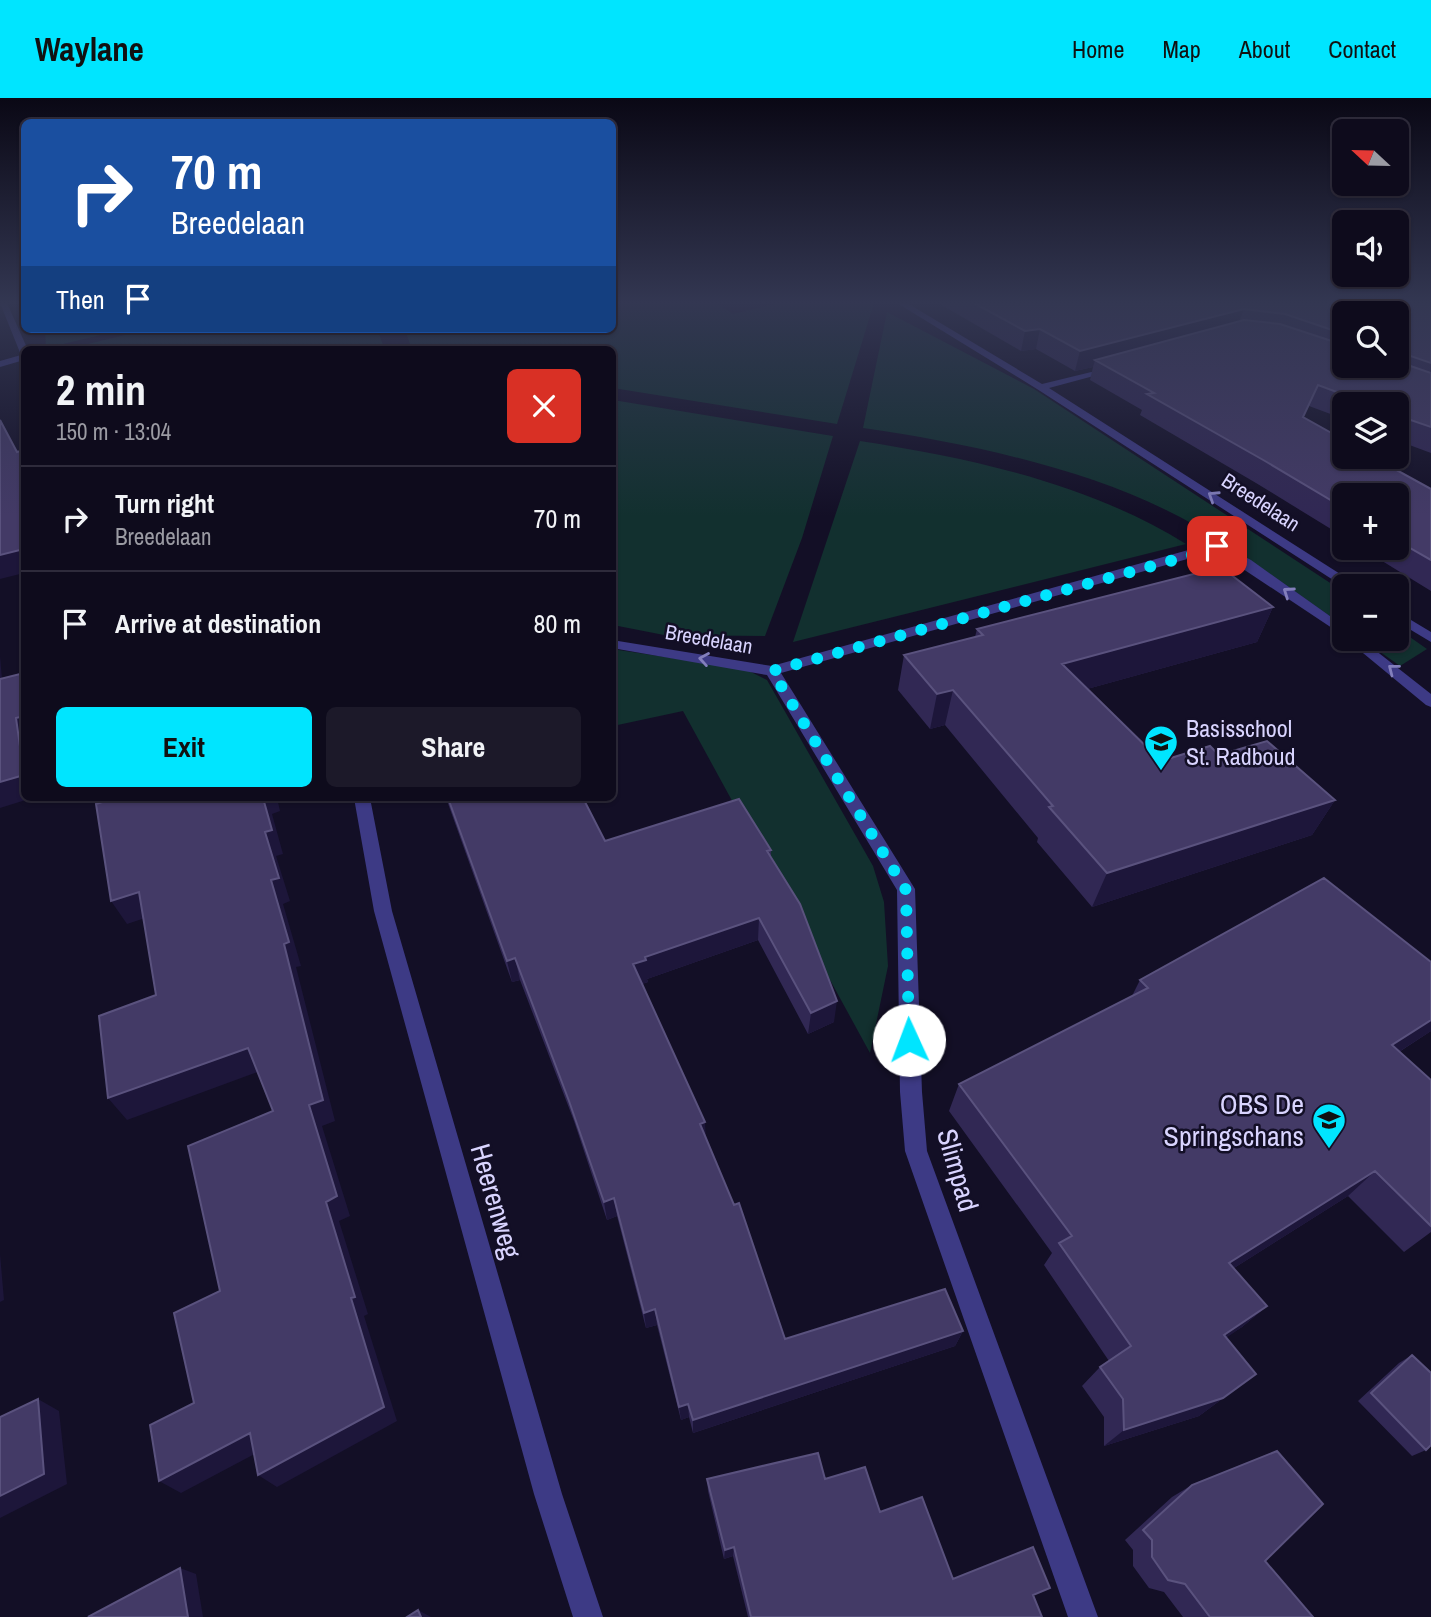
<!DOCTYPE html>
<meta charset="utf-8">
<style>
:root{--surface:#0e0b1c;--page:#1c1929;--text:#f1f3f6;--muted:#9b9ba3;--line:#2e2b3b;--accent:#00e5ff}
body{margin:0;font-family:"Archivo Narrow",sans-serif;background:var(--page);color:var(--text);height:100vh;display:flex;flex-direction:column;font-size:26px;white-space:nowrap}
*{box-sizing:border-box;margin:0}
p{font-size:23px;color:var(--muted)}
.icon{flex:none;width:38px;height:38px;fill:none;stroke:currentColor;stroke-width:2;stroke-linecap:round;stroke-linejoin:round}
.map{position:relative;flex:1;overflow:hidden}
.drawer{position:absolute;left:21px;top:248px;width:595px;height:455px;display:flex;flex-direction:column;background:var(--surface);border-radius:10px;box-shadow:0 2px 5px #0004,0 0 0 2px var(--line)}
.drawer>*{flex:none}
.hud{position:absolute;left:21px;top:21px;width:595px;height:214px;border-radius:10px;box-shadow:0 2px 5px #0004,0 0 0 2px var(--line);background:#1a4fa0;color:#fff;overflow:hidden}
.needle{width:46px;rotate:292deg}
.tools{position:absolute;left:1332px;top:21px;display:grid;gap:14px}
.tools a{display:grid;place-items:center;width:77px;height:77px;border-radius:10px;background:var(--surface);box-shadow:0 2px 5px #0004,0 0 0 2px var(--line);font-size:35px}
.pin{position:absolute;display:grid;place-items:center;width:60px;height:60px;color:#fff;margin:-30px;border-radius:14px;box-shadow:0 4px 10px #0006}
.me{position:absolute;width:77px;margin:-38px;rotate:358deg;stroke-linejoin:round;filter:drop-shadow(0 0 5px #0008)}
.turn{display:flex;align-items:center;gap:24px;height:147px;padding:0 35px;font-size:32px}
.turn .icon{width:91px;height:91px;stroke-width:2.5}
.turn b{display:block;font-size:49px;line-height:60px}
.then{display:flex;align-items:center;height:66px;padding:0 35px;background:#0003;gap:14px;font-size:26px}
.round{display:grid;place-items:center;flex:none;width:74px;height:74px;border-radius:10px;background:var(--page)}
.head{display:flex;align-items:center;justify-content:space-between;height:119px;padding:0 35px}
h1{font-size:42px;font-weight:700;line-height:52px}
.button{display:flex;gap:14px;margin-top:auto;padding:14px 35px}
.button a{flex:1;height:80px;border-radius:10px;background:var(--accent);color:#111;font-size:28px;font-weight:700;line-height:80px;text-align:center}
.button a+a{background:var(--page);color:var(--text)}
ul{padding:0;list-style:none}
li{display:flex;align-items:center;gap:21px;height:105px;padding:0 35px;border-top:2px solid var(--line)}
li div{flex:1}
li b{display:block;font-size:26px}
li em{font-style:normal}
header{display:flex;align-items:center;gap:42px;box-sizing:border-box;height:98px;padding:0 35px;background:var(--accent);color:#111}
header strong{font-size:33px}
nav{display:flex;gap:38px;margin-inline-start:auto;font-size:24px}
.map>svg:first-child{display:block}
.green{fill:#12302f}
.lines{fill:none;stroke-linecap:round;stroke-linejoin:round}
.minor{fill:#3d3a85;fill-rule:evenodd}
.wall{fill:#312854;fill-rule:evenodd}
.shaded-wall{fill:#1d163a}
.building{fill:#433a66;stroke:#5a527e;stroke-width:2}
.oneway{stroke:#837fbc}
.route{stroke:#00e5ff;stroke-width:12;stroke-dasharray:0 21.6}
.labels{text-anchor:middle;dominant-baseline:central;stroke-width:5;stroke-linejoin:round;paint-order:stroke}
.far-street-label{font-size:21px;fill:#d9d4ff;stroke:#130f26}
.poi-label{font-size:24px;fill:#d9d4ff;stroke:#130f26;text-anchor:start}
.near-poi-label{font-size:28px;fill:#d9d4ff;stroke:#130f26;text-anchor:end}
.near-street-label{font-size:28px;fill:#d9d4ff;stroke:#130f26}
</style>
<header>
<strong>Waylane</strong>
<nav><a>Home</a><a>Map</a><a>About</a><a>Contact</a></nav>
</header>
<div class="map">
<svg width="1431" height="1519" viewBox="0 0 1431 1519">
<rect width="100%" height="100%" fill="#130f26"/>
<path class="green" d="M613 205H717L733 216 779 205H874L837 326 613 290 612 252H412L405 231H612Z
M887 214 1034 291 1344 494V528C1290 491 1238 450 1180 419 1086 370 967 345 863 330Z
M45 231H126L46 250Z
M150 231H377L385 252H63Z
M613 302 833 338 802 440 765 538 664 537 613 527Z
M860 343C971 360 1090 386 1186 446L793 544Z
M1397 530 1427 551 1400 568 1362 541H1396Z
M612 551 745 571 767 582 873 768 884 804 888 868 870 955 683 613 613 628Z"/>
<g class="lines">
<path class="minor" d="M0 205H7L28 252H24V262L0 269V263L21 257Z
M897 205H907L1042 286 1116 268V272L1049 290 1359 488 1344 489 1037 291Z
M1217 444 1251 462 1344 528V538L1216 453 781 575 915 791 922 994 927 1053 1098 1519H1068L905 1053 900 994 897 792 767 577 612 550V542L772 568Z
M1396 513 1431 534V544L1396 523Z
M1346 541H1361L1431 596V609L1426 607Z
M354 700H370L392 813 562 1396 603 1519H573L534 1396 374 813Z"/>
</g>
<path class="wall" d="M938 205H1431V355L1396 342V306H1344V321L1309 308 1303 320 1431 391V493L1361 450H1396V397H1344V439L1256 385 1140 317 1142 312 1090 282 1093 269 1075 273 1036 251 1021 253ZM1344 215H1396V268H1344Z
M1273 509 1257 544 1087 591 1161 663 1219 657 1335 702 1312 737 1092 809 1037 744 1038 740 945 627 930 631 898 592 904 557 975 539 977 531Z
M446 700H583L605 743 771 752V759L834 924 808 936 758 842 647 881 648 884 642 886 705 1024V1039L785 1241 963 1233 955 1248 693 1335 689 1319 681 1322 657 1227 646 1230 617 1118 607 1122 574 1023 520 882 512 884Z
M1140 882 1431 933 1399 954 1431 982V1134L1404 1154 1348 1098 1234 1170 1267 1208 1242 1229 1226 1239 1256 1276 1199 1318 1104 1348V1319L1082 1288 1100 1269 1109 1263 1044 1167 1052 1155 949 1013 959 986 1132 898Z
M1412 1257 1426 1352 1412 1358 1358 1303 1399 1265Z
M707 1381H825L880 1414 953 1481 1034 1498 1042 1519H748L733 1458 724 1461 708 1393Z
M1192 1387 1265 1463 1313 1519H1183L1164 1494 1149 1490 1133 1468V1452L1125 1442 1172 1399Z"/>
<path class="shaded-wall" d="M1244 211 1237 230 1095 262 1093 269 1075 273 1080 253Z
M1040 231 1036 251 1021 253 1025 233Z
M24 451V475L0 481V457Z
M1273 509 1257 544 1051 601 1062 566Z
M0 558 4 605 0 599Z
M953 592 945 627 930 631 937 596Z
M24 618V700H32L0 710V684L16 620Z
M263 700H277L280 713 272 716 283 756 276 758 290 803 283 806 301 868 296 869 335 1023 322 1028 350 1118 339 1123 368 1216 364 1218 397 1323 277 1389 258 1377 351 1200 326 1104 309 1007 284 846 271 782 265 734Z
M1335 702 1312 737 1092 809 1107 775Z
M139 794 154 817 127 826 111 803Z
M759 820 758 842 647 881 648 884 635 888 633 866 645 859Z
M515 860 520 882 512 884 507 863Z
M837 903 834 924 808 936 811 915Z
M1431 922V933L1366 975 1392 947Z
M248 950 263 972 127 1022 108 1000Z
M705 1024 706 1044 700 1026Z
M1375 1073 1348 1098 1207 1187 1229 1165Z
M614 1100 617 1118 607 1122 604 1104Z
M0 1156 4 1202 0 1204Z
M1267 1208 1242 1229 1201 1257 1224 1237Z
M655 1211 657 1227 646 1230 644 1215Z
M963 1233 955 1248 693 1335V1322Z
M1256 1276 1199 1318 1104 1348 1124 1332Z
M38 1301 59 1313 67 1386 0 1420V1398Z
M688 1306 689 1319 681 1322 679 1309Z
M250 1335 268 1349 181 1395 159 1383Z
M734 1449 733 1458 724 1461 725 1452Z
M180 1470 196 1476 203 1519H188Z
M418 1512 431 1519H421Z"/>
<path class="building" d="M974 205H1431V265L1396 253V215H1344V236L1285 216 1244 211 1080 253 1040 231 1025 233Z
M1244 222 1280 226 1344 247V268H1396V263L1431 275V329L1396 317V306H1369L1318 287 1303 319 1344 342V359H1373L1431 391V462L1396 442V397H1344V410L1265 363 1147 296 1154 295 1095 262Z
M0 322 17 354 24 352V451L0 457Z
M1221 469 1273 509 1062 566 1161 663 1210 648 1219 657 1267 643 1335 702 1107 775 1049 709 1053 708 953 592 937 596 904 557 983 537 977 531Z
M24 575V618L16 620 24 677 0 684V581Z
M115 700H263L272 732 265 734 279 780 271 782 289 844 284 846 323 1002 309 1007 337 1098 326 1104 355 1199 351 1200 384 1309 258 1377 250 1335 159 1383 150 1327 194 1305 174 1215 220 1193 188 1048 273 1013 248 950 108 1000 99 918 156 897 139 794 111 803 96 706Z
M448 700H583L605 743 739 701 771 752 767 753 800 806 837 903 811 915 759 820 645 859 646 862 633 866 705 1024 700 1026 734 1107 739 1105 785 1241 945 1191 963 1233 693 1322 688 1306 679 1309 655 1211 644 1215 614 1100 604 1104 569 1003 515 860 507 863Z
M1324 780 1431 864V922L1392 947 1431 982V1128L1375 1073 1229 1165 1267 1208 1224 1237 1256 1276 1223 1300 1124 1332 1123 1301 1100 1269 1131 1248 1059 1145 1072 1138 959 986 1148 890 1140 882Z
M1412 1257 1431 1275V1347L1426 1352 1371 1295Z
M38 1301 44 1376 0 1398V1319Z
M1277 1353 1323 1406 1265 1463 1313 1519H1210L1185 1486 1168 1482 1152 1459V1442L1143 1432 1192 1387Z
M818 1355 825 1381 865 1369 880 1414 922 1399 953 1481 1033 1449 1050 1490 1033 1497 1042 1519H751L734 1449 725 1452 707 1381Z
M180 1470 188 1519H88Z
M418 1512 421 1519H407Z"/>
<defs><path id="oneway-chevron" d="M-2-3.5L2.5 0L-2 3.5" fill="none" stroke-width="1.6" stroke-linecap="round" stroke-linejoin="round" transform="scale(1.75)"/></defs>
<g class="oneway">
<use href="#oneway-chevron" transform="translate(1213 398) rotate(-147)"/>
<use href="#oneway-chevron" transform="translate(1288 494) rotate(-145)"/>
<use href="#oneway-chevron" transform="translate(704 561) rotate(-170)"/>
<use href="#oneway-chevron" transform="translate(1393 571) rotate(-142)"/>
</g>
<linearGradient id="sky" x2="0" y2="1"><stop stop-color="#0a0815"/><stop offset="0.49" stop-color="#333752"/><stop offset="1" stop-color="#333752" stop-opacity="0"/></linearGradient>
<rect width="1431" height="418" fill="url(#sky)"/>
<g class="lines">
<path class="route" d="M909 942 906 792 772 573 1188 458 1217 448"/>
</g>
<defs>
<g id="school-pin" transform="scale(1.75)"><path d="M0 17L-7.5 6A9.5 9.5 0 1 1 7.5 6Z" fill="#00e5ff" stroke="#130f26"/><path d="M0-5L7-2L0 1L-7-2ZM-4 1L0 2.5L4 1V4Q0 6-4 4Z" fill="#111"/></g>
</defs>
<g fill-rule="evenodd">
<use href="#school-pin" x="1161" y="644"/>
<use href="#school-pin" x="1329" y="1022"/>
</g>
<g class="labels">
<g class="far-street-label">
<text transform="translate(1261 404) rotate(33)">Breedelaan</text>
<text transform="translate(709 541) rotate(10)">Breedelaan</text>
</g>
<g class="poi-label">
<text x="1186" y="630">Basisschool<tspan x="1186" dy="28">St. Radboud</tspan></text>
</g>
<g class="near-poi-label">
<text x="1304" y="1006">OBS De<tspan x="1304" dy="32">Springschans</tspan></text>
</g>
<g class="near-street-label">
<text transform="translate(958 1072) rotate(74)">Slimpad</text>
<text transform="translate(496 1103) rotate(74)">Heerenweg</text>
</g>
</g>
</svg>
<div class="tools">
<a><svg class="needle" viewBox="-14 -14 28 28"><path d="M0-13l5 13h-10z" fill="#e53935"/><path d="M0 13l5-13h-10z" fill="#9b9ba3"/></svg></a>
<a><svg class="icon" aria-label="sound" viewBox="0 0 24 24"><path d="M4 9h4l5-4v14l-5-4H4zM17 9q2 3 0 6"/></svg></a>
<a><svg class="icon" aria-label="search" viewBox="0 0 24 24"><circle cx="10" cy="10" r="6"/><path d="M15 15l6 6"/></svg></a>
<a><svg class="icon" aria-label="layers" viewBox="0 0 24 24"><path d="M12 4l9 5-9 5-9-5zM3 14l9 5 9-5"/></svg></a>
<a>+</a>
<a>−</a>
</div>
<div class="pin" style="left:1217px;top:448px;background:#d93025"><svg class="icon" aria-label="arrive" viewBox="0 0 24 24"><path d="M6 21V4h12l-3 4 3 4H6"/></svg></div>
<svg class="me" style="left:909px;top:942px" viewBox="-20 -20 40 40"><circle r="19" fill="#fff"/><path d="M0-13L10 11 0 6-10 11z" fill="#00e5ff"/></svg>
<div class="hud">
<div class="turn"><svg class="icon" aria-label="right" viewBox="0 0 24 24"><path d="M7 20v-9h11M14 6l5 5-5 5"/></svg><div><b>70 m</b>Breedelaan</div></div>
<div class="then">Then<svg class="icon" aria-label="arrive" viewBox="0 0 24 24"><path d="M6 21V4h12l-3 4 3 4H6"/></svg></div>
</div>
<section class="drawer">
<div class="head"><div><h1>2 min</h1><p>150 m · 13:04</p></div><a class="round" style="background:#d93025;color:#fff"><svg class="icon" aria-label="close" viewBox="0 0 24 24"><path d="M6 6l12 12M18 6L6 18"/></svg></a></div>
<ul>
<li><svg class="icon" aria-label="right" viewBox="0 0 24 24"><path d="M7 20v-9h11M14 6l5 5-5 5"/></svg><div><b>Turn right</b><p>Breedelaan</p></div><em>70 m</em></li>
<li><svg class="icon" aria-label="arrive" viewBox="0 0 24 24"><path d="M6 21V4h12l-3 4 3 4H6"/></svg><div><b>Arrive at destination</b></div><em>80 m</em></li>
</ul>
<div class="button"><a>Exit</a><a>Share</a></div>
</section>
</div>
